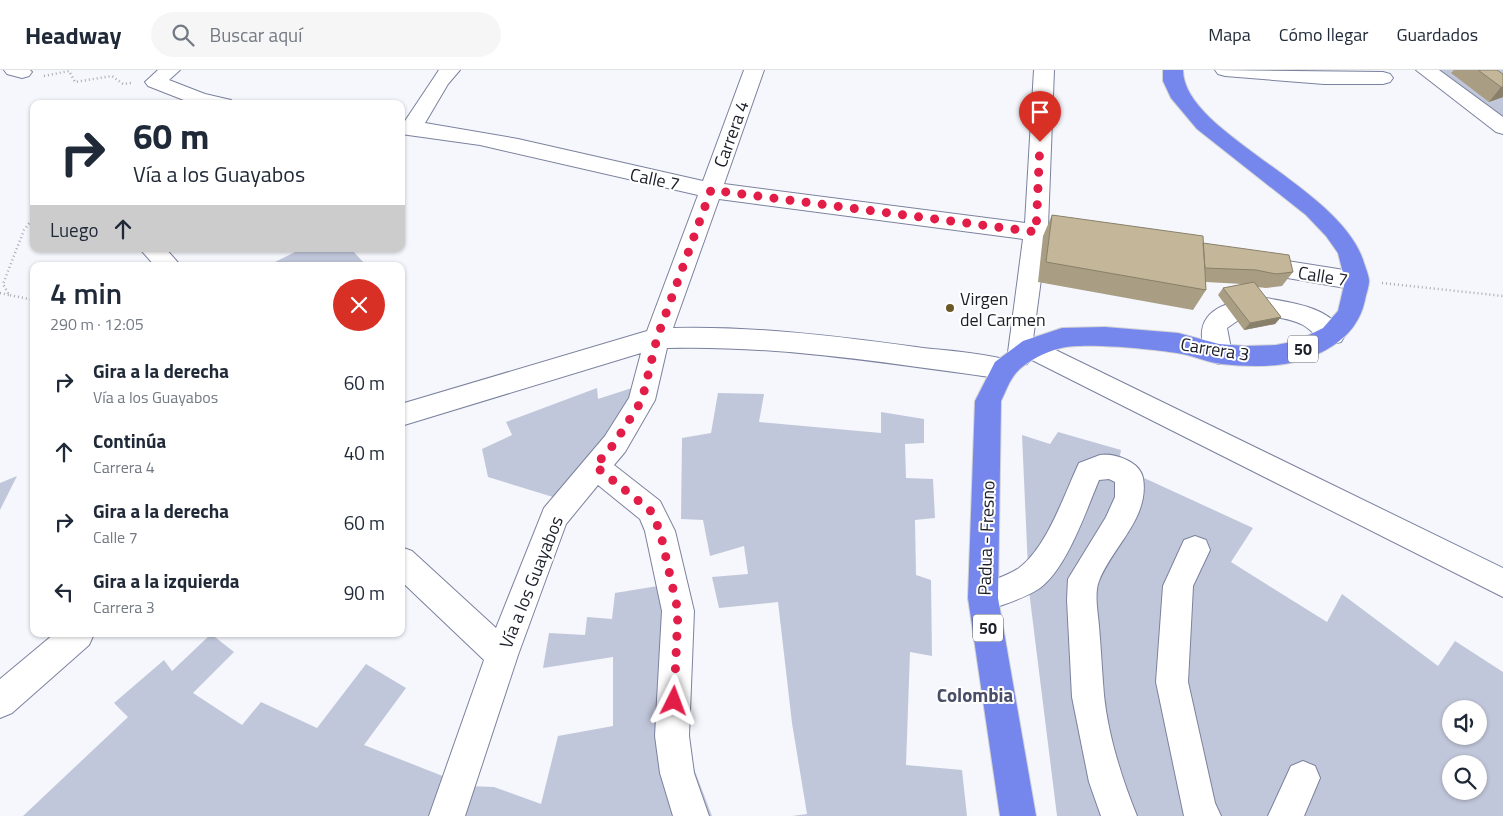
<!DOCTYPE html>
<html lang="es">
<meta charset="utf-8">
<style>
:root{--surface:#fff;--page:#f6f6f7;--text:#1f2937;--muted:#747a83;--line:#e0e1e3}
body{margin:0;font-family:"Titillium Web",sans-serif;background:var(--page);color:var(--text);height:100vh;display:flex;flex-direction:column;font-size:19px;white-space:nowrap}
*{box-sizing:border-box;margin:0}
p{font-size:16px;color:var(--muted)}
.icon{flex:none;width:28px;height:28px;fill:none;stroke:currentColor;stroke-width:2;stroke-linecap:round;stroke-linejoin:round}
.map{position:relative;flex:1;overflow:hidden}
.panel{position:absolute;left:30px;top:192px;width:375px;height:375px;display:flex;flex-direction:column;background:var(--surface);border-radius:10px;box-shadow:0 1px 4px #0004}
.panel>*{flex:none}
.top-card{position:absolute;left:30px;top:30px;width:375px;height:152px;border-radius:10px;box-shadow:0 1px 4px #0004;background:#fff;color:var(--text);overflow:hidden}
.tools{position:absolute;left:1442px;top:630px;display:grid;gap:10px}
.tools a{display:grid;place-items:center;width:45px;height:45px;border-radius:50%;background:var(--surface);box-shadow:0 1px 4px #0004;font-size:25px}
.pin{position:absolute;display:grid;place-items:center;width:42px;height:42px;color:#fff;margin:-51px -21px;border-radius:50% 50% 50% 0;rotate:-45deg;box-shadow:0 0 5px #0007}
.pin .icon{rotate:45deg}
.me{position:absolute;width:55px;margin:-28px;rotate:3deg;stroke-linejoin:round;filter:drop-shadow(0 0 4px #0008)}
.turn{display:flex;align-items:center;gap:18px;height:105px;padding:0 20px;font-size:22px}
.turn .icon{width:65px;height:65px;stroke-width:2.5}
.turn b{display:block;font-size:35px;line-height:42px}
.then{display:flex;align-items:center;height:48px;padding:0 20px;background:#0003;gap:10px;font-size:19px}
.round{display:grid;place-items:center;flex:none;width:52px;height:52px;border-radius:26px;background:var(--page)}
.head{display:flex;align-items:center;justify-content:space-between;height:85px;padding:0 20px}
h1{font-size:30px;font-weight:600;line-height:38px}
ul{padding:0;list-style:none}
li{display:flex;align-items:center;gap:15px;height:70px;padding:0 20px}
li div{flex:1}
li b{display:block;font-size:19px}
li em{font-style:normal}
header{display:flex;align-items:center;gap:30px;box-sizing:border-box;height:70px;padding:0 25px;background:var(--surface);border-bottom:1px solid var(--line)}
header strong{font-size:24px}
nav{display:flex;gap:28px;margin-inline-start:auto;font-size:18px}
.search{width:350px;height:45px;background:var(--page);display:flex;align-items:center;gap:12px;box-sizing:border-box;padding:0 18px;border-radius:28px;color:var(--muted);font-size:19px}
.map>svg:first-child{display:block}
.green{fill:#c1c7da;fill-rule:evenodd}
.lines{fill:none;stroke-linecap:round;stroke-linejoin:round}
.minor-casing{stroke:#7b829e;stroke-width:2}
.highway-casing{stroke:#d2d2d4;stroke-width:2}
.path{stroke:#a9abb2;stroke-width:2.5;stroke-dasharray:1 3;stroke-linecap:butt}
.minor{fill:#fff;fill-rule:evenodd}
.highway{fill:#7587ed;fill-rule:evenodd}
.wall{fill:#a99d84}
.shaded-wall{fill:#89806b}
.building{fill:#c4b799;stroke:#89806b}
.route{stroke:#e11d48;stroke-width:9;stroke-dasharray:0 16.2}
.poi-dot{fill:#6c5826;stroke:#fff;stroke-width:2}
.labels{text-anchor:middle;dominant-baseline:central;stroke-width:4;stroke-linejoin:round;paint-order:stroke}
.shield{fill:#fff;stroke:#606269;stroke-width:1}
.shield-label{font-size:16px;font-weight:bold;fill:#1c1f29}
.street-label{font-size:18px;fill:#1c1f29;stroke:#fff}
.poi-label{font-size:18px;fill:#1c1f29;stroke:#fff;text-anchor:start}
.neighbourhood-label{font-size:19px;font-weight:bold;fill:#484e67;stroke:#fff}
</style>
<header>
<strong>Headway</strong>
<div class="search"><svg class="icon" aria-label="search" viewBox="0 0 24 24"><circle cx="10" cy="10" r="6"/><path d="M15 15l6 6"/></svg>Buscar aquí</div>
<nav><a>Mapa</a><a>Cómo llegar</a><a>Guardados</a></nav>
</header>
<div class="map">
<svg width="1503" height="746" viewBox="0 0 1503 746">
<rect width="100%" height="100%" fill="#f5f7fd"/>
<path class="green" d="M1432 0H1503V54Z
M301 179H351L367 196 269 195Z
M635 317 608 364 553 427 488 407 482 379 512 365 506 352 597 318 598 329Z
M718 323 764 324 759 352 881 363V342L924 349V373L905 374 906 408 933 409 935 448 915 450 916 505 931 510 932 586 910 582 906 695 962 700 967 746H792L807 744 792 653 778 532 719 538 712 507 748 504 744 476 710 486 703 450 681 449 682 368 711 363Z
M1058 362 1121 380 1118 396 1253 458 1231 492 1327 552 1342 524 1438 596 1455 571 1503 602V746H1057L1029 521 1022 365 1050 374ZM1451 639H1479V666H1451ZM1451 694H1479V721H1451Z
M17 406 0 440V413Z
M664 515 682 667 712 746H23L128 647 114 633 164 590 172 601 211 564 234 582 193 623 242 655 261 632 317 658 366 594 406 618 364 675 468 716 494 717 541 734 558 666 613 656V587L543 598 549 563 585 565 587 547 612 549 615 523Z"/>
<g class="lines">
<g class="minor-casing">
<path id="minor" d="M4 0H30L32 2 29 6 22 8 7 4Z
M158 0H180L169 10 205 24 231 30 234 34H194L148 16 145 12Z
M439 0H460L448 14 425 53 518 69 703 111 744 0H764L724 114 1025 153 1034 0H1054L1048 156 1089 163 1093 169 1089 175 1081 177 1046 172 1033 269 1503 498V527L1030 289 1027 294 1016 296 1017 299 1013 306 1004 309C893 294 780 275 667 278L655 330 625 382 614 395 660 431 675 461 694 541 689 666 694 703 709 746H673L660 703 655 666 662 541 645 461 640 449 598 415 566 454 518 585 465 746H429L484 590 401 511V477L412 481 496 558 544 438 605 366 629 328 641 283 401 356V334L647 261 698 125 480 75 401 64V50L405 51ZM719 129 1023 169 1007 290C978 282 946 281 916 277 836 266 754 256 673 258Z
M1215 0 1383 2 1390 4 1393 8 1390 12 1383 14H1324L1225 6 1218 4Z
M1416 0H1439L1503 47V64L1496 62Z
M140 179H166L181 196H155Z
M1255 186 1357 202 1365 205 1369 211 1365 217 1357 220 1247 201 1243 195 1247 189Z
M1261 227C1290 233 1329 235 1345 265L1341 272C1322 278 1318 264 1303 255 1289 247 1268 247 1252 243L1249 236 1252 229Z
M1231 233 1240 235 1243 242 1240 249 1227 258 1232 284 1228 291 1219 294 1210 291C1195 264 1200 242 1231 233Z
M1100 385C1114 383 1140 391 1143 408 1150 448 1112 477 1099 511 1094 523 1098 543 1099 556 1101 579 1102 602 1104 625 1108 665 1122 709 1137 746H1101L1089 712 1072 627 1067 530 1068 509 1106 447 1115 427V412L1109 409 1099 410C1086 441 1067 498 1040 518 1024 529 1001 535 983 542L972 538 968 528 972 518C987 512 1005 507 1019 498 1047 477 1064 425 1079 393Z
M1195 466 1206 470 1210 480 1193 516 1188 612 1215 733 1221 746H1184L1156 612 1163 516 1184 470Z
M54 564H94L89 575 12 643 0 648V609Z
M1303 691 1315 696 1320 708 1304 746H1268L1291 696Z"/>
</g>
<g class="highway-casing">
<path id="highway" d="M1163 0H1183C1183 63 1342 117 1364 193 1366 199 1369 206 1369 211 1369 217 1366 224 1365 230 1359 259 1338 276 1311 287 1284 298 1250 297 1221 294 1206 292 1192 285 1177 283 1152 279 1084 272 1061 278 1045 282 1022 293 1013 307 1008 314 1005 323 1001 331L998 528 1036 746H1000L968 528 975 331 995 292 1023 271 1062 258 1105 257 1178 263 1219 274 1245 276 1276 275 1297 271 1323 258 1338 241 1345 211 1338 183 1326 166 1306 145 1197 59 1171 28 1163 11Z"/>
</g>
<path class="path" d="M44 6 69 1 75 12 112 6 123 14 131 13
M34 147 24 160 3 214 9 225 34 230
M1382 213 1503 226
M0 223 9 225"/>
<use href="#minor" class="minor"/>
<use href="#highway" class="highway"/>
</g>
<path class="wall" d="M1454 0H1497L1503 27 1489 32 1451 3Z
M1052 145 1203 173 1293 202 1282 216 1266 218 1257 217 1281 247 1275 254 1244 260 1218 225 1223 218 1242 214 1206 212V220L1193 240 1038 212 1043 166Z"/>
<path class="shaded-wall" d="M1501 17H1503V27L1489 32Z
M1281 247 1275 254 1244 260 1250 253Z"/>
<path class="building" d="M1478 0H1497L1503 4V17H1501Z
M1052 145 1203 166 1206 220 1046 192Z
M1203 173 1289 185 1293 202 1276 204 1256 200 1205 198Z
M1254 212 1281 247 1250 253 1223 218Z"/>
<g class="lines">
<path class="route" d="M674 631 678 541 660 461 650 440 595 396 614 374 642 330 657 268 711 120 1036 162 1040 72"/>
</g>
<circle class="poi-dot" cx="950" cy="238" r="5"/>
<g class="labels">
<g class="shield">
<rect x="1288" y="265.5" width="30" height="27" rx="4"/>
<rect x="973" y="544.5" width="30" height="27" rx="4"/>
</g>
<g class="shield-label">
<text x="1303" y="279">50</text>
<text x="988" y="558">50</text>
</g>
<g class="street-label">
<text transform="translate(731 64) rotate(-70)">Carrera 4</text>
<text transform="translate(655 109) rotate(12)">Calle 7</text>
<text transform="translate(1323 206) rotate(9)">Calle 7</text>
<text transform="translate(1215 279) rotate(9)">Carrera 3</text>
<text transform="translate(986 468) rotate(-88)">Padua - Fresno</text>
<text transform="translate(531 512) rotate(-68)">Vía a los Guayabos</text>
</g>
<g class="poi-label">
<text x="960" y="228">Virgen<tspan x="960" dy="21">del Carmen</tspan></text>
</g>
<g class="neighbourhood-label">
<text x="975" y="624">Colombia</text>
</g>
</g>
</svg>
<div class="tools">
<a><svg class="icon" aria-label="sound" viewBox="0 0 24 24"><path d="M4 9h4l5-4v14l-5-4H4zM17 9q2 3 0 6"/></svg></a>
<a><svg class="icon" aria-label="search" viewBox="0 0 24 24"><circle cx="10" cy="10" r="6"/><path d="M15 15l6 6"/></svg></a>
</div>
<div class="pin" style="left:1040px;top:72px;background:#d93025"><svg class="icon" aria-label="arrive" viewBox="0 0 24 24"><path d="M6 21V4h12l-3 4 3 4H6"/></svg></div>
<svg class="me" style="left:674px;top:631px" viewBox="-20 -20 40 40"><path d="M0-17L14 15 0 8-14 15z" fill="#e11d48" stroke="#fff" stroke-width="4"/></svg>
<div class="top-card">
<div class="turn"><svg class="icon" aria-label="right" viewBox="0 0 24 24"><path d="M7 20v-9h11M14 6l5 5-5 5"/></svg><div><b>60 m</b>Vía a los Guayabos</div></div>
<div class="then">Luego<svg class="icon" aria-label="ahead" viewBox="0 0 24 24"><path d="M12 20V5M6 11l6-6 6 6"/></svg></div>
</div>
<section class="panel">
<div class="head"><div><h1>4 min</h1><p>290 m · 12:05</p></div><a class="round" style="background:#d93025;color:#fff"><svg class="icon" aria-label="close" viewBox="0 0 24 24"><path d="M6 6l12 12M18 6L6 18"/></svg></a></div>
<ul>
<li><svg class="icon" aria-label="right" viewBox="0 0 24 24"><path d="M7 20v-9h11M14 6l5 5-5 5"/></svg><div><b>Gira a la derecha</b><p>Vía a los Guayabos</p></div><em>60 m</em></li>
<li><svg class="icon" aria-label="ahead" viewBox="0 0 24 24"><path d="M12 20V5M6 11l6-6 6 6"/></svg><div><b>Continúa</b><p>Carrera 4</p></div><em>40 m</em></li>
<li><svg class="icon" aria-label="right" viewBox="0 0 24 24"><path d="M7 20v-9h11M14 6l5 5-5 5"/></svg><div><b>Gira a la derecha</b><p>Calle 7</p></div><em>60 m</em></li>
<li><svg class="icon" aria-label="left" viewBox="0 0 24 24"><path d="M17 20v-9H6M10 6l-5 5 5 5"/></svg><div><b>Gira a la izquierda</b><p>Carrera 3</p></div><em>90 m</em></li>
</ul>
</section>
</div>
